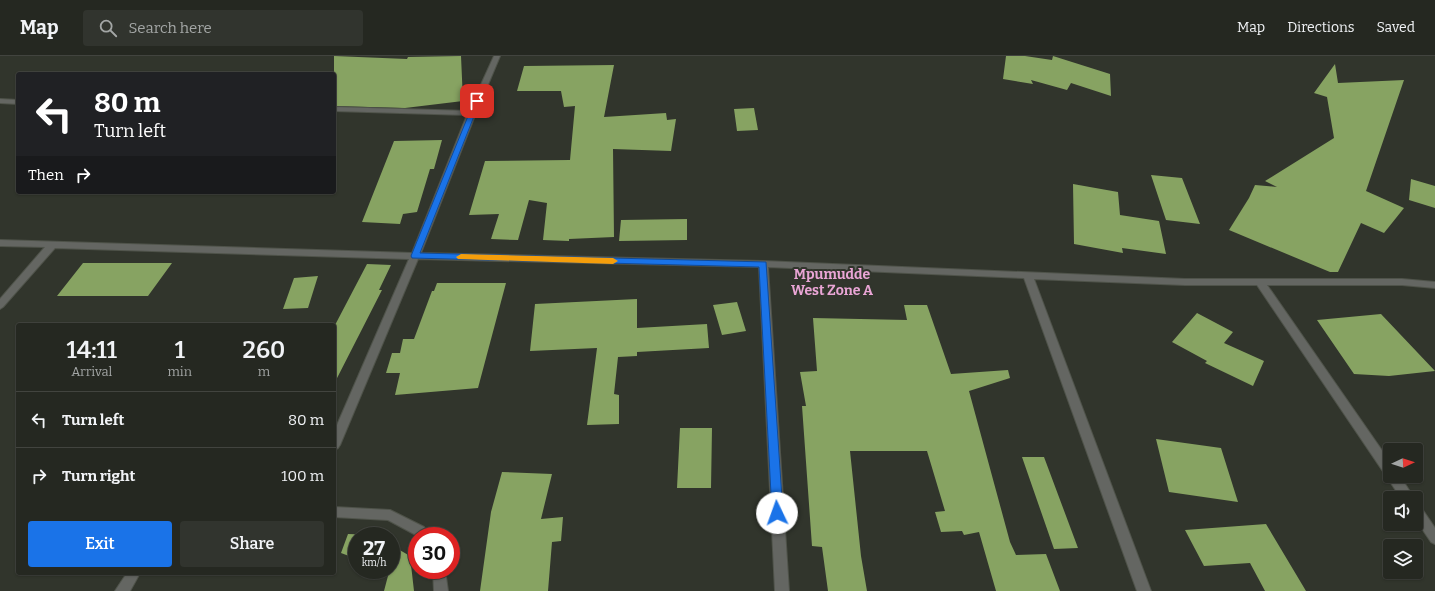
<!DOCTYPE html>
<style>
:root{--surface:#252821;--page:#31342e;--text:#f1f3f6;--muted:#a3a6a5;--line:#42443f;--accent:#1a73e8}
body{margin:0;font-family:Bitter,serif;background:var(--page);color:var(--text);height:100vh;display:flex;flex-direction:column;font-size:15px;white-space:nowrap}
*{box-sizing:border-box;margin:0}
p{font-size:13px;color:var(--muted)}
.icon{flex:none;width:22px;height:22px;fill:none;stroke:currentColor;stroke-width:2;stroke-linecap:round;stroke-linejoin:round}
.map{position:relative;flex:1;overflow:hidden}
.panel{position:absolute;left:16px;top:267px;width:320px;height:252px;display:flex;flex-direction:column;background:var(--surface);border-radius:4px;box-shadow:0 1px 3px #0004,0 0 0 1px var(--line)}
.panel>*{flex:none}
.hud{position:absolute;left:16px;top:16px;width:320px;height:122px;border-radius:4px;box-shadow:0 1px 3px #0004,0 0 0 1px var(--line);background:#202124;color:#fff;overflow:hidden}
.needle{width:26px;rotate:86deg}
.fabs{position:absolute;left:1383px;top:387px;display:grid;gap:8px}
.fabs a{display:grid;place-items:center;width:40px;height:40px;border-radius:4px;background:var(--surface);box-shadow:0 1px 3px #0004,0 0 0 1px var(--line);font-size:20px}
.speed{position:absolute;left:348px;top:471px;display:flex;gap:8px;font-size:20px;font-weight:700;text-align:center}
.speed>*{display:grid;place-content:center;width:52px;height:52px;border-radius:50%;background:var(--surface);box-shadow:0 1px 3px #0004,0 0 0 1px var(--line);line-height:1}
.speed small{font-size:10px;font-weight:400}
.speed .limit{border:6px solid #d22;background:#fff;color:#111}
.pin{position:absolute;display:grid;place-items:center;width:34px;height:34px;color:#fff;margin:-17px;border-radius:8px;box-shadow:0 2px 6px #0006}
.me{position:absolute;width:44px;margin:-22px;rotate:357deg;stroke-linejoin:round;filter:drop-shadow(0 0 3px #0008)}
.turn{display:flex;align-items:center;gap:14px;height:84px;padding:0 12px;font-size:18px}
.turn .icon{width:52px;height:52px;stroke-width:2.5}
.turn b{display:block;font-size:28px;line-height:34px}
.then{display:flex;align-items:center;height:38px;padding:0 12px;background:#0003;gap:8px;font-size:15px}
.eta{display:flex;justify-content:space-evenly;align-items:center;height:68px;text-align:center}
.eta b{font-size:24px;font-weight:600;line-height:28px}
.button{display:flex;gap:8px;margin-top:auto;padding:8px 12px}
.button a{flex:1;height:46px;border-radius:4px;background:var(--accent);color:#fff;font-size:16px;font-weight:600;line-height:46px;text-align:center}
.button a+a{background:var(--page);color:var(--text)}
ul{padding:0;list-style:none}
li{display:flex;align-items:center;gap:12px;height:56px;padding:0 12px;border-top:1px solid var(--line)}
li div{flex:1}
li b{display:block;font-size:15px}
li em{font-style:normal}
header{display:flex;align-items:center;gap:24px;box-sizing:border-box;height:56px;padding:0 20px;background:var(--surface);border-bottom:1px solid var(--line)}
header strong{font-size:19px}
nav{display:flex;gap:22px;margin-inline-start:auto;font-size:14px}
.search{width:280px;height:36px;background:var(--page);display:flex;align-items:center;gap:10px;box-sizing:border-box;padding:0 14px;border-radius:4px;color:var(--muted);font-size:15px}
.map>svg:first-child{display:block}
.building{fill:#87a362}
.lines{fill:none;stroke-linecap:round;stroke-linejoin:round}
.street-casing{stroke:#4f534a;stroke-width:2}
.street{fill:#646662;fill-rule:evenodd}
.route{fill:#1a73e8;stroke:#114b97}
.slow{fill:#f59e0b}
.labels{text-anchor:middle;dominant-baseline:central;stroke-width:4;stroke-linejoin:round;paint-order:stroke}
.quarter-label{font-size:14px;font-weight:bold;fill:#e9a5d5;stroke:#31352c}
</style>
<header>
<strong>Map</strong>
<div class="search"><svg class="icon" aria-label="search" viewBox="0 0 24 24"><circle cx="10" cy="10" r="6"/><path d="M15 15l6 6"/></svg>Search here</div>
<nav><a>Map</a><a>Directions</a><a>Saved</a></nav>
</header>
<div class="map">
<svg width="1435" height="535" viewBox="0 0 1435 535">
<rect width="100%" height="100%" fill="#31352c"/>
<path class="building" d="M334 0 407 3 408 1 461 0 463 45 405 52 334 50Z
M1006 0H1025L1052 4 1053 0 1110 18 1111 40 1071 27 1067 34 1031 24 1033 28 1003 23Z
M1335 8 1338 27 1404 24 1366 135 1404 152 1384 177 1361 167 1338 216H1330L1229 174 1249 142 1255 129 1277 131 1265 125 1334 82 1327 41 1314 37Z
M614 9 604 61 666 57 667 64 676 63 671 95 613 93 614 181 569 183V185L543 184 547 147 529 144 518 184 491 183 499 158 469 159 485 105 570 104 575 50 564 51 561 35H517L524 10Z
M754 52 758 74 737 75 734 53Z
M442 84 434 113H430L417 156 403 158 400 168 362 166 394 85Z
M1151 119 1182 122 1200 168 1166 164Z
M1411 123 1435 130V152L1409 144Z
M1073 128 1118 136 1120 159 1159 165 1166 198 1122 192 1123 197 1074 188Z
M687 163V184L619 185 621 164Z
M83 207H172L148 240H57Z
M367 208 391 209 379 234H382L334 328V271Z
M318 220 308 252 283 253 294 222Z
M437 227H506L478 332 395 339 400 317H386L392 297H400L403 283H414L432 235H434Z
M637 243V272L707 268 709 292 637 296V300L618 301 614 338 619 339V368L587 369 597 292 530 295 535 248Z
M737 246 746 275 722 279 713 249Z
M904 249H927L951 318 1008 314 1010 322 969 335 1010 486 1016 499 1046 498 1060 535H996L979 476 964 479 962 475 941 476 935 456 945 455 927 395H850L861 500 867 535H828L822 491 812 490 802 350H806L800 316 817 315 813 262 907 264Z
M1197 257 1233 276 1224 287 1264 305 1253 330 1205 307 1207 305 1172 286Z
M1381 258 1435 315 1389 320 1354 318 1317 264Z
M680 372H712L711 432H677Z
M1156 383 1221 392 1238 446 1169 436Z
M1022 401H1044L1078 492 1054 493Z
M502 416 552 418 541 463 563 461 561 485 552 486 548 535H480L491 456Z
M1266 468 1306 535H1265L1250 507 1204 510 1185 474Z
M348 478 376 479 377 480H357V503L341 497Z
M391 489 410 500 414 535H384L389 516 384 514H391Z"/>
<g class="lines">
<g class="street-casing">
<path id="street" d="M494 0H500L476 57 421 197 763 205 1185 223H1402L1435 226V232L1402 229H1267L1390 406V420H1400L1414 442H1401L1257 229H1185L1034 223 1151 535H1137L1024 222 768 211 789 535H775L759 211 418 203 340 389 338 392 334 394V376L409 203 55 192 3 251 0 253V243L45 191 0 190V184L412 197 467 59 334 55V51L469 55Z
M0 43 18 44V48L0 47Z
M1416 449 1420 450 1435 472V488L1431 486 1416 464Z
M334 451 390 454 424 471 429 480H417V481L416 479 388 464 334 461Z
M433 514H445L448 535H434Z
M127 517H140L130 535H115Z"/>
</g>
<use href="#street" class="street"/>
</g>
<path class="route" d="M475 43 480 45 420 197 766 206 783 457 781 461 777 462 773 461 772 457 759 211 412 202 411 200Z"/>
<path class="slow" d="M461 198 613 202 618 205 613 208 458 203 456 201Z"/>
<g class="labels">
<g class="quarter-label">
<text x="832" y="218">Mpumudde<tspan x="832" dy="16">West Zone A</tspan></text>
</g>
</g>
</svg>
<div class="fabs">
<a><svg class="needle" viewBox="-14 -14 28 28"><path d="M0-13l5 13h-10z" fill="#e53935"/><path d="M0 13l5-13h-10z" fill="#a3a6a5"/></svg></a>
<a><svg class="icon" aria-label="sound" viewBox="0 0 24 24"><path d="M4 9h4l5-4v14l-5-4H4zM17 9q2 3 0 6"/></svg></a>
<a><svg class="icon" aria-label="layers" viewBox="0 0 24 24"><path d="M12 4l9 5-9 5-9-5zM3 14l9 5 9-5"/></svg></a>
</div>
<div class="speed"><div>27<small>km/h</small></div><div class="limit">30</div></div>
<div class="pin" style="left:477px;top:45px;background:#d93025"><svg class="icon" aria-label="arrive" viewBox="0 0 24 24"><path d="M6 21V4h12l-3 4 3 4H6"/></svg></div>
<svg class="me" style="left:777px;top:457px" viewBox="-20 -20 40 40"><circle r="19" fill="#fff"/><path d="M0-13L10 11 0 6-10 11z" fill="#1a73e8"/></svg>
<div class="hud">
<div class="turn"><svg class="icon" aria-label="left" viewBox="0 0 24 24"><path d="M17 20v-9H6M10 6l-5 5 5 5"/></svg><div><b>80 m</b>Turn left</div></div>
<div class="then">Then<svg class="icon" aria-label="right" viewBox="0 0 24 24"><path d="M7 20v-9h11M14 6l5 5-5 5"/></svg></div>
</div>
<section class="panel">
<div class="eta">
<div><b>14:11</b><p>Arrival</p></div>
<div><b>1</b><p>min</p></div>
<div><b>260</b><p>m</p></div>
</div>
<ul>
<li><svg class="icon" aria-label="left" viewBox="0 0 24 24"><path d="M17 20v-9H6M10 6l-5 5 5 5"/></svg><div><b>Turn left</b></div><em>80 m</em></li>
<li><svg class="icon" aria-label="right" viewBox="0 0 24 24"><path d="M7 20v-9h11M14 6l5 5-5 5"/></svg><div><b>Turn right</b></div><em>100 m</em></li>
</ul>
<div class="button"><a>Exit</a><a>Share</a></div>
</section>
</div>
